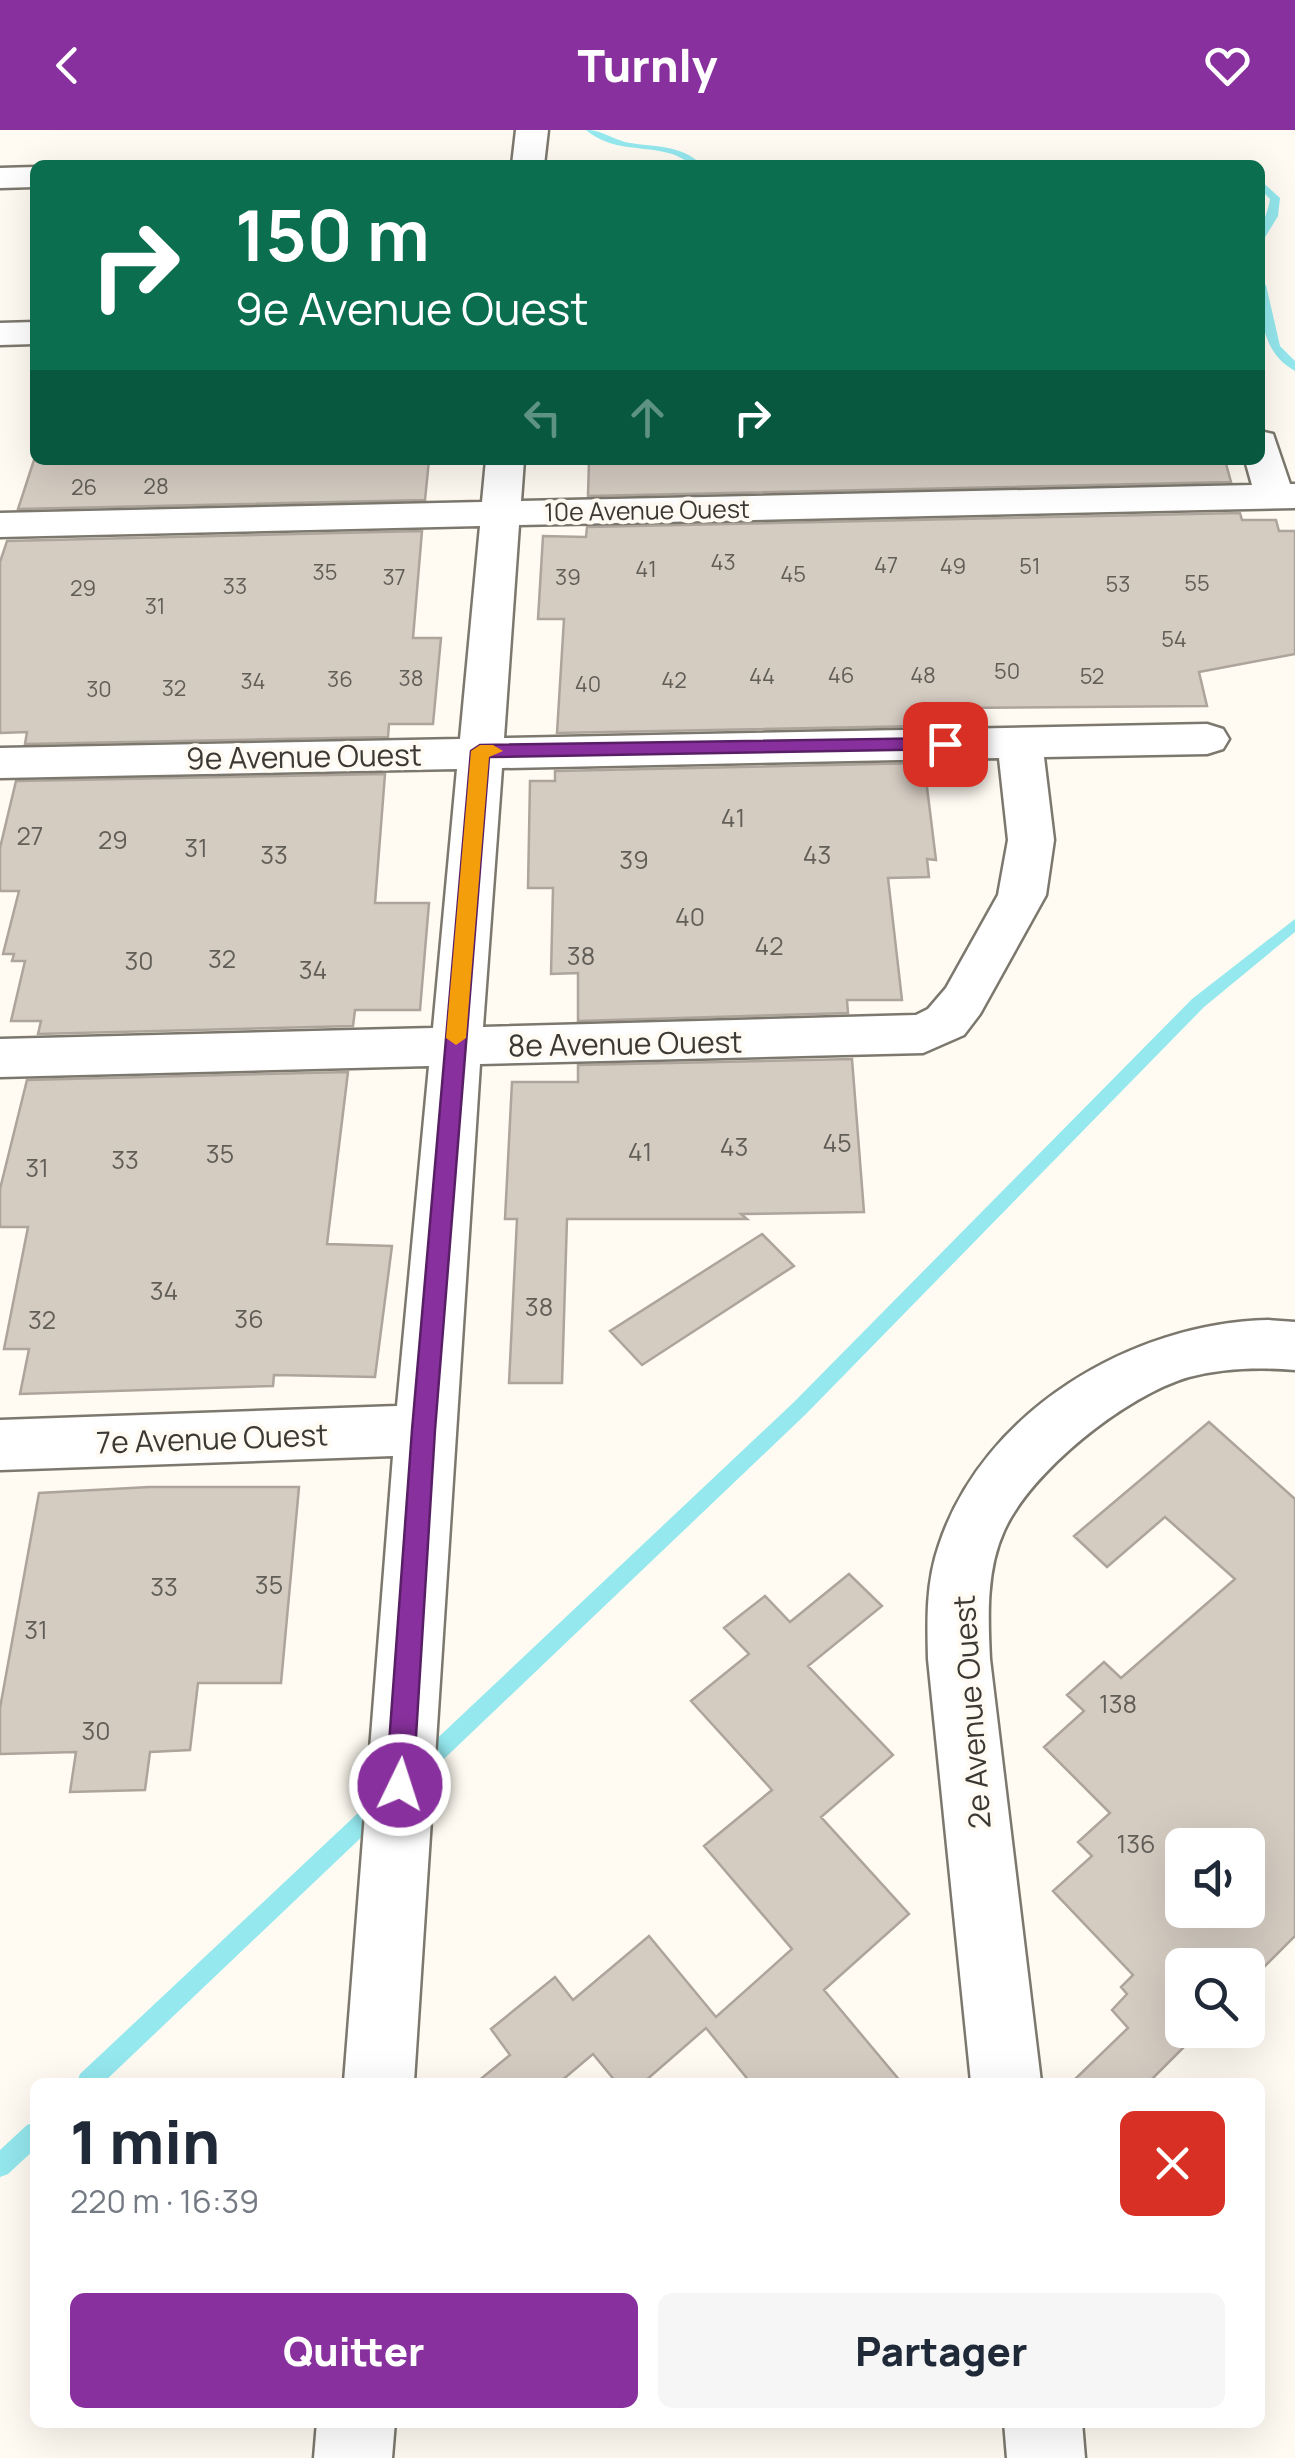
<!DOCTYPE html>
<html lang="fr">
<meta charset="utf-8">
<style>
:root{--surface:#fff;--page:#f6f6f7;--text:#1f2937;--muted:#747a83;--accent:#88309d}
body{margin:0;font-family:Manrope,sans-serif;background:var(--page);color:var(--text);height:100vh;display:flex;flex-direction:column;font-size:38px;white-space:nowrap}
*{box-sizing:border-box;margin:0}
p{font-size:32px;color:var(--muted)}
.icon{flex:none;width:55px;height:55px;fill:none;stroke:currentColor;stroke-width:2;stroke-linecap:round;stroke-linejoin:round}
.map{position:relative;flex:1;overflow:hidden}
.details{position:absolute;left:30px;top:1948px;width:1235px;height:350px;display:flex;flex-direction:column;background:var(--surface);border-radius:15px;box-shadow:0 10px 40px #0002}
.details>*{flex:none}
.guide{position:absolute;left:30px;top:30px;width:1235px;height:305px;border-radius:15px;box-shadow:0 10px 40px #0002;background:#0b6e4f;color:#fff;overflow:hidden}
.controls{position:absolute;left:1165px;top:1698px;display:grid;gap:20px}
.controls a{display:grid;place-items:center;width:100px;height:100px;border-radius:15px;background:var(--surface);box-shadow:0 10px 40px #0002;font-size:50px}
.pin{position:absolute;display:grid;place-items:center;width:85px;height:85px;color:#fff;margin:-42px;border-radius:20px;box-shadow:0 5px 15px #0006}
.me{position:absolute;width:110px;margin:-55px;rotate:4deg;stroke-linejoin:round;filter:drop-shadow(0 0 8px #0008)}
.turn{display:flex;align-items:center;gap:35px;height:210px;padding:0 40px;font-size:45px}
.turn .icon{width:130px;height:130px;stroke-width:2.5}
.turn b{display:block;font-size:70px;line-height:85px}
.lanes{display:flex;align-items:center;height:95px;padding:0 40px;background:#0003;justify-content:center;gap:50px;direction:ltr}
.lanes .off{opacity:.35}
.round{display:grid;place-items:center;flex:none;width:105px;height:105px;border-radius:15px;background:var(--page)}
.head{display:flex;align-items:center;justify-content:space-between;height:170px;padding:0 40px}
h1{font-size:60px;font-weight:800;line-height:75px}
.button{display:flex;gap:20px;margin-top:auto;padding:20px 40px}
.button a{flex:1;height:115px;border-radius:15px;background:var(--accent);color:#fff;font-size:40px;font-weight:800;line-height:115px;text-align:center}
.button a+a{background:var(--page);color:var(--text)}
header{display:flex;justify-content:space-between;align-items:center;height:130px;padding:0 40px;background:var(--accent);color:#fff;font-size:45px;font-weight:800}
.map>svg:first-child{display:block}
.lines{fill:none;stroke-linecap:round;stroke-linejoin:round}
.stream{fill:#94e8ee;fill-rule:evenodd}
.building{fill:#d4cbc1;stroke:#ada49b;stroke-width:2.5;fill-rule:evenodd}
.street-casing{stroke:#7c786e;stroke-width:5}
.street{fill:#fff;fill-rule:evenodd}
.route{fill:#88309d;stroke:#581f66;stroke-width:2.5}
.slow{fill:#f59e0b}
.labels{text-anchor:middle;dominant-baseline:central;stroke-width:8;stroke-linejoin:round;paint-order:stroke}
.far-number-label{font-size:22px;fill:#615e57}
.far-street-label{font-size:25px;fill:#3b3934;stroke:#fffbf2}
.number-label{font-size:25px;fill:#615e57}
.street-label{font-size:30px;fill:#3b3934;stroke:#fffbf2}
</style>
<header><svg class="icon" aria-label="back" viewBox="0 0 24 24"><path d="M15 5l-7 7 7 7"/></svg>Turnly<svg class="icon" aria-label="heart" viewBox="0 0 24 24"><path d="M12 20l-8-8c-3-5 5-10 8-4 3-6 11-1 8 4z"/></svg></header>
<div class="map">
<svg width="1295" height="2328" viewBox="0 0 1295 2328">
<rect width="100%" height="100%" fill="#fffbf2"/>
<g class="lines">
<path class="stream" d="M586 0C601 0 611 8 625 12 653 18 680 13 702 35 689 35 684 28 672 24 642 15 612 22 586 0Z
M1016 32H1080L1085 35H1011Z
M1260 50 1280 68 1278 86 1264 109 1260 110C1260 95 1268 84 1270 69L1260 59Z
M1260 152 1266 155 1280 216 1295 231V241C1262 223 1260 187 1260 152Z
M1295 789V802L1204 877 806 1284 425 1647 418 1650 411 1647 408 1640 411 1633 794 1272 1192 869Z
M381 1665 388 1668 391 1675 388 1682 104 1952H77L80 1944 374 1668Z
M35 1992V2019L8 2044 0 2047V2020L27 1995Z"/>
</g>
<path class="building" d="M34 330H429L425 370 18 379Z
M589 330H1225L1231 352 588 366Z
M1240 383 1242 390H1276L1279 401H1295V524L1199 542 1207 576 956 578 918 581 920 596 557 603 564 489H538L543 406 586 407 587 397Z
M422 401 413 508H441L433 594H389L388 607 25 614 27 602 0 603V432L7 411Z
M924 633 936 730 927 729 929 747 888 748 902 870H847L848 883 578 891V843L551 844 553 758H528L530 651H555V641Z
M385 644 375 773H429L420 880H355L353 896 38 904 41 891H11L25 831H12L14 824H3L19 761H0V718L16 651Z
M852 929 864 1082 741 1084 747 1089H567L562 1253H509L517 1089H505L512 952H578V935Z
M348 942 327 1114 392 1116 375 1247 274 1245 273 1256 20 1264 29 1219H4L28 1097H0V1059L27 950Z
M762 1104 794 1136 642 1235 610 1201Z
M1209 1292 1295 1369V1806L1248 1853V1835H1182V1900H1201L1149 1952H1072L1128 1898 1112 1880 1127 1864 1121 1857 1133 1845 1053 1761 1092 1726 1078 1712 1110 1683 1044 1617 1084 1581 1067 1565 1104 1532 1121 1548 1235 1449 1165 1387 1107 1437 1074 1406ZM1182 1715H1248V1780H1182Z
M149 1357H299L281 1553H198L190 1620 150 1622 145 1660 70 1662 76 1622 0 1624V1578L39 1363Z
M849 1444 882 1476 808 1536 893 1625 821 1687 909 1784 824 1860 901 1952H750L706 1898 644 1952H616L593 1924 560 1952H477L510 1925 491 1899 555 1847 573 1870 649 1806 716 1887 792 1819 704 1716 772 1660 691 1571 749 1524 724 1498 765 1466 790 1492Z"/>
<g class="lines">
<g class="street-casing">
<path id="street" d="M516 0H548L544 35H512Z
M35 37V57L0 58V38Z
M35 192V214L0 215V193Z
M1260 301 1273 304 1290 354H1295V378L519 395 504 608 1207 594 1223 599 1229 609 1223 619 1207 624 1044 627 1054 710 1046 765 980 884 964 905 923 923 480 934 414 1952H344L393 1326 0 1340V1290L397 1276 429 936 0 947V909L433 898 457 639 0 648V618L460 609 480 396 0 407V383L482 372 486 330H524L521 371 1252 355 1245 330H1260ZM999 628 1008 710 998 765 946 858 928 879 916 885 483 897 502 638Z
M1268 1190 1295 1192V1240C1259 1237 1224 1238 1189 1247 1126 1265 1031 1341 1004 1401 986 1440 988 1487 990 1529L1041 1952H971L928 1529C927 1490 926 1452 939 1415 983 1281 1132 1193 1268 1190Z
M317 2292H395L392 2328H314Z
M1004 2292H1082L1085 2328H1007Z"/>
</g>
<use href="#street" class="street"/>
</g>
<path class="route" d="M945 608 954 614 951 619 489 627 435 1300 413 1655 409 1664 400 1668 390 1664 386 1655 412 1300 471 621 480 615Z"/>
<path class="slow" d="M493 615 503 621 489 627 466 908 456 915 446 908 471 621 480 615Z"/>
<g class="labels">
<g class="far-number-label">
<text x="156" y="356">28</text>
<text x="84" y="357">26</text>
<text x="723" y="432">43</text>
<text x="886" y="435">47</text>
<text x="953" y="436">49</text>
<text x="1030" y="436">51</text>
<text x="646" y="439">41</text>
<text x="325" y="442">35</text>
<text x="793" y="444">45</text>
<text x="394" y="447">37</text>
<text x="568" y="447">39</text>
<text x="1197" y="453">55</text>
<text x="1118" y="454">53</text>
<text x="235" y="456">33</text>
<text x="83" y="458">29</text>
<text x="155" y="476">31</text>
<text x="1174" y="509">54</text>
<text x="1007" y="541">50</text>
<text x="841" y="545">46</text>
<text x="923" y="545">48</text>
<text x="762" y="546">44</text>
<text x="1092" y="546">52</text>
<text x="411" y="548">38</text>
<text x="340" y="549">36</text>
<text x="674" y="550">42</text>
<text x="253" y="551">34</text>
<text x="588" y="554">40</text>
<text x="174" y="558">32</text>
<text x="99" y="559">30</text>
</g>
<g class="far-street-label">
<text transform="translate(647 380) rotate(-1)">10e Avenue Ouest</text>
</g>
<g class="number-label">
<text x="733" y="687">41</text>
<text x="30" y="705">27</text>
<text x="113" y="709">29</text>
<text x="196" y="717">31</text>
<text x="274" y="724">33</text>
<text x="817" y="724">43</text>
<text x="634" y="729">39</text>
<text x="690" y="786">40</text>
<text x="769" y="815">42</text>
<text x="581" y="825">38</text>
<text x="222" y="828">32</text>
<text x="139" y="830">30</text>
<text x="313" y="839">34</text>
<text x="837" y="1012">45</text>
<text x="734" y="1016">43</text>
<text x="640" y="1021">41</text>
<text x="220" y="1023">35</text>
<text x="125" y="1029">33</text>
<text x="37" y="1037">31</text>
<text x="164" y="1160">34</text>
<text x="539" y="1176">38</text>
<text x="249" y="1188">36</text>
<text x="42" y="1189">32</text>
<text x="269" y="1454">35</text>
<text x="164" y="1456">33</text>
<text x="36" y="1499">31</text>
<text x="1118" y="1573">138</text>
<text x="96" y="1600">30</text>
<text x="1136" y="1713">136</text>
</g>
<g class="street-label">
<text transform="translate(304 626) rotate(-1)">9e Avenue Ouest</text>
<text transform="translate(625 913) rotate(-1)">8e Avenue Ouest</text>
<text transform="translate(212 1308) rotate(-2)">7e Avenue Ouest</text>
<text transform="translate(971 1582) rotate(-94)">2e Avenue Ouest</text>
</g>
</g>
</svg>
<div class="controls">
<a><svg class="icon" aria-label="sound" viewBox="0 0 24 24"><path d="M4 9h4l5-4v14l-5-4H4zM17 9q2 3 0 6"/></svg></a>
<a><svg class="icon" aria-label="search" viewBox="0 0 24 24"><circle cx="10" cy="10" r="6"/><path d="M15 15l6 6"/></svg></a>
</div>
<div class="pin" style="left:945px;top:614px;background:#d93025"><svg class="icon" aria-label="arrive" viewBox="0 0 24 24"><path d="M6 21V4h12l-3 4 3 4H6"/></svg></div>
<svg class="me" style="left:400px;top:1655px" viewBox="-20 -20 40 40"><circle r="17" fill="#88309d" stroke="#fff" stroke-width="3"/><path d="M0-11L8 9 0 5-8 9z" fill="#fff"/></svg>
<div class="guide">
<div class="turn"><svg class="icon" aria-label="right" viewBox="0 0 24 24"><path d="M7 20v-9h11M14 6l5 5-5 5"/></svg><div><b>150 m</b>9e Avenue Ouest</div></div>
<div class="lanes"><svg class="icon off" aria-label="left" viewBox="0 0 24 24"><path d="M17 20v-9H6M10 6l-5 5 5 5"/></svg><svg class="icon off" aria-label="ahead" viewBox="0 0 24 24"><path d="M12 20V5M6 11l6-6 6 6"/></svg><svg class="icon" aria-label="right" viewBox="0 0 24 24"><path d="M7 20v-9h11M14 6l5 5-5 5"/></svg></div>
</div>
<section class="details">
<div class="head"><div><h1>1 min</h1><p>220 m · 16:39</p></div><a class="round" style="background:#d93025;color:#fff"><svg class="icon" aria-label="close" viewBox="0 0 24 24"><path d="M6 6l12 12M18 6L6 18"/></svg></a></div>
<div class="button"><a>Quitter</a><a>Partager</a></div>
</section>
</div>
